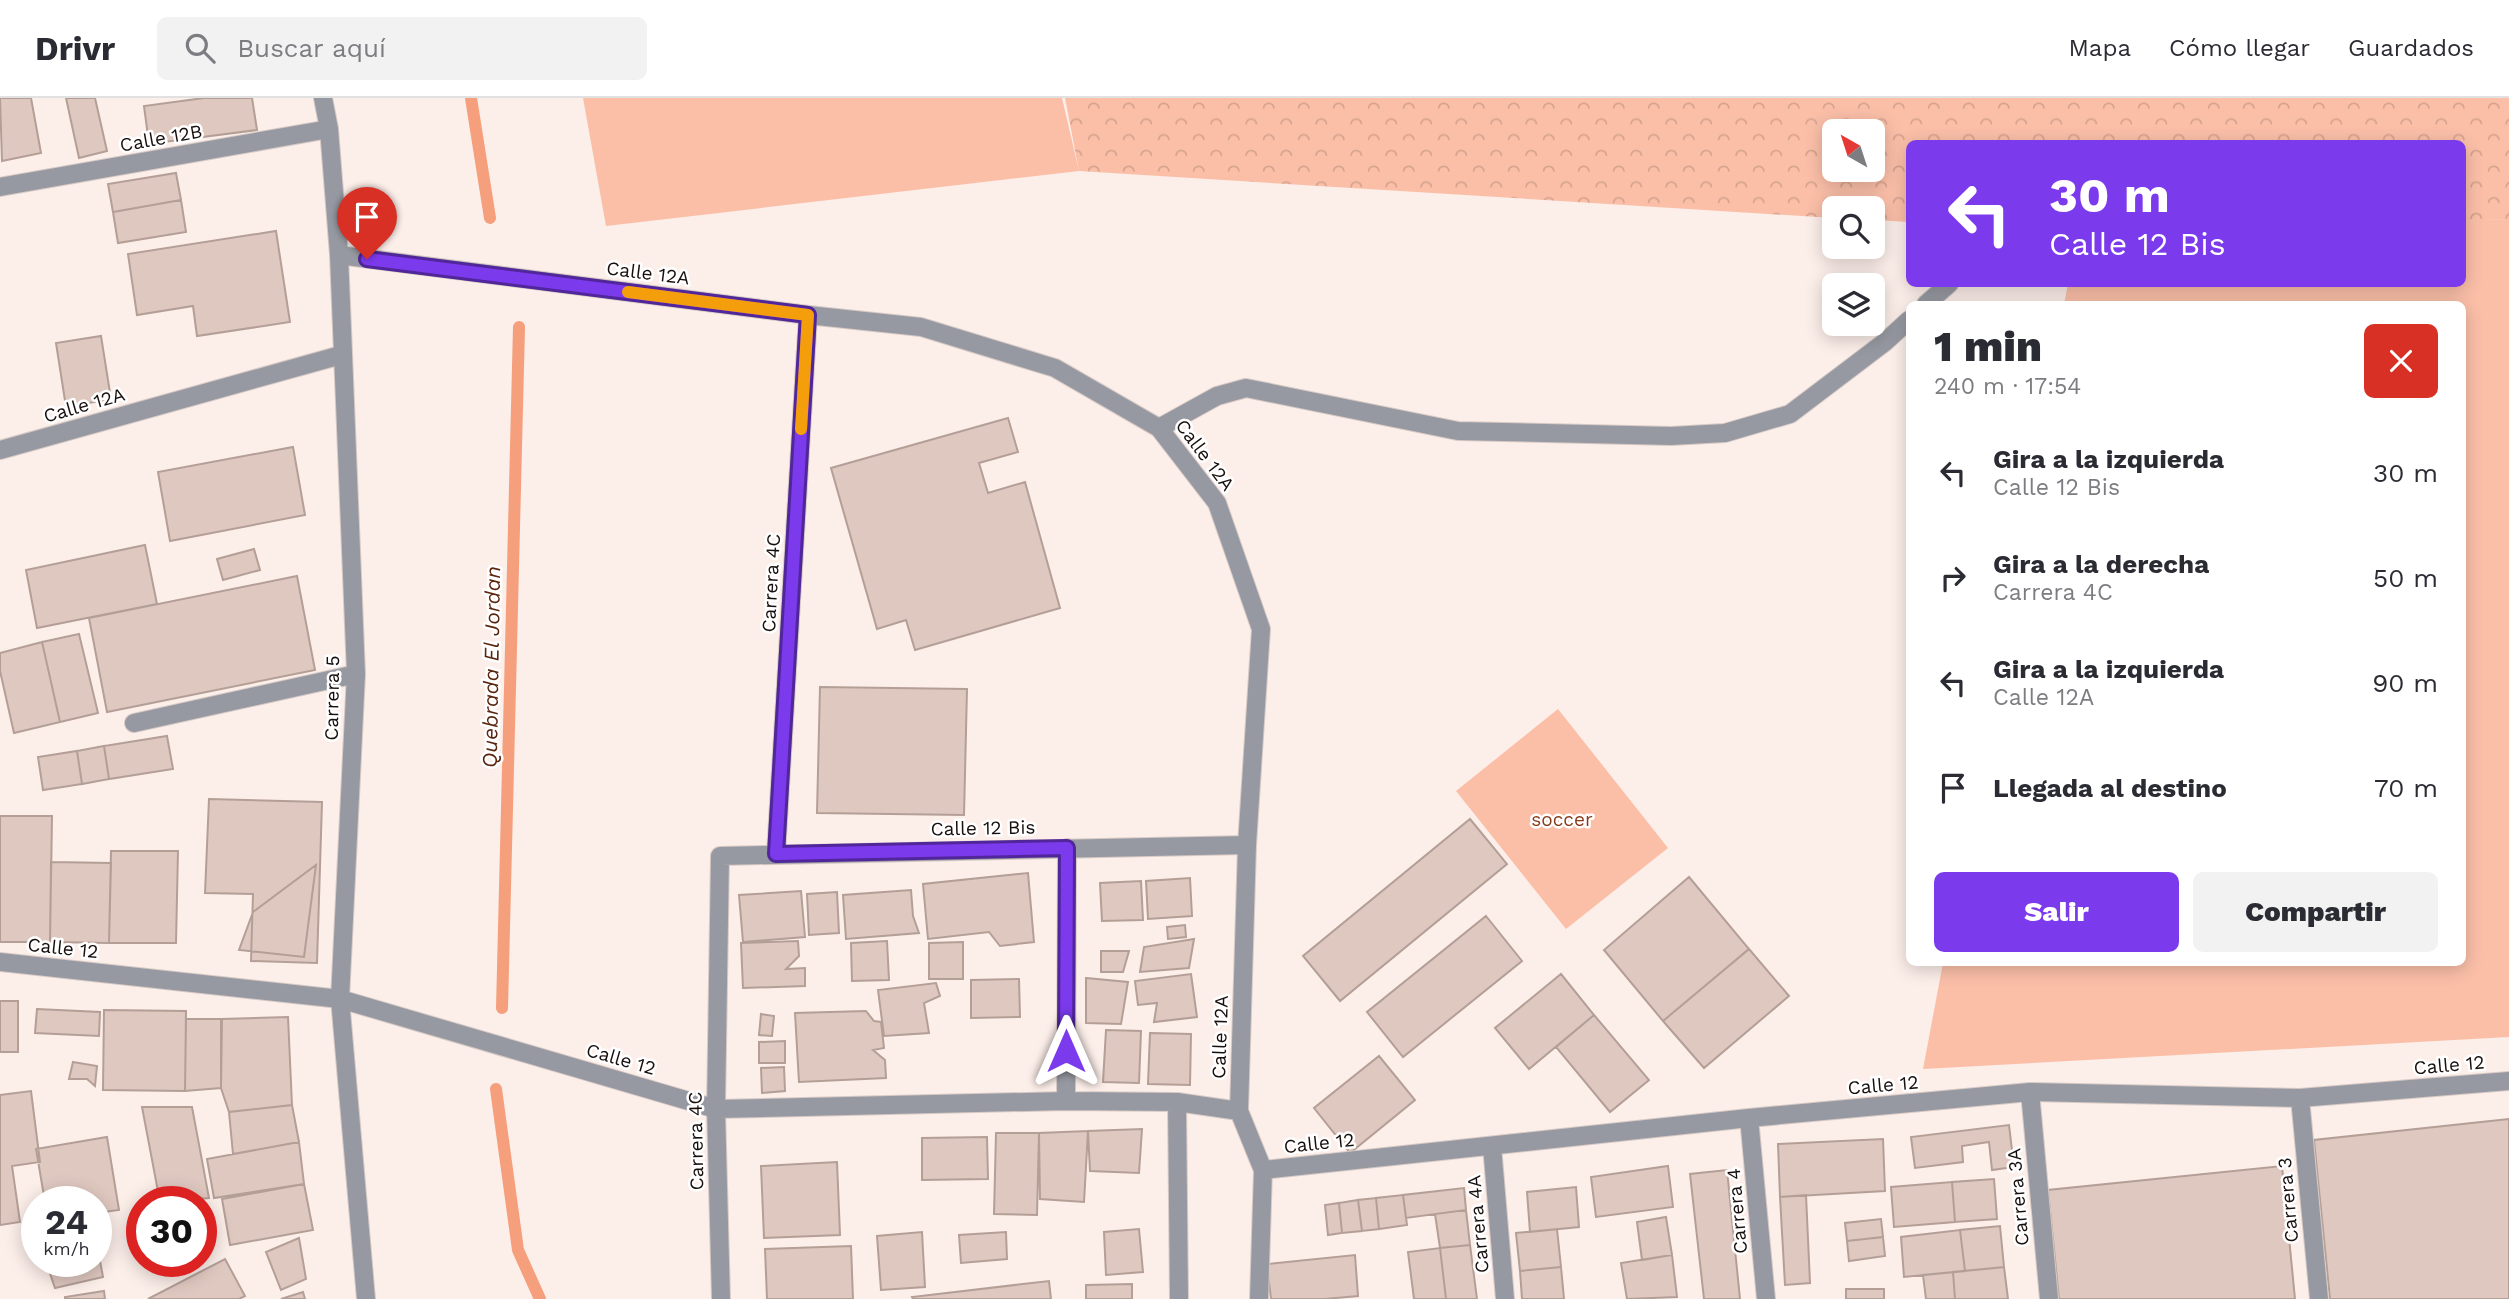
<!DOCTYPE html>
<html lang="es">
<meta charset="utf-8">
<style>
:root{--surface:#fff;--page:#f2f2f3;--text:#2b2b33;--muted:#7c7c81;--line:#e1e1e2;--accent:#7c3aed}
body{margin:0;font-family:"Work Sans",sans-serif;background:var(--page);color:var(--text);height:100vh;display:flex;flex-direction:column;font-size:26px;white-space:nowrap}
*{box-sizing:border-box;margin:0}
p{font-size:23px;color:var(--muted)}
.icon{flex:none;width:38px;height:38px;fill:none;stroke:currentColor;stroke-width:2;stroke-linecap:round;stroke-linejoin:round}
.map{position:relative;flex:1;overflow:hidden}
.side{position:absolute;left:1906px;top:203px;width:560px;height:665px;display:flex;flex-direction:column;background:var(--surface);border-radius:10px;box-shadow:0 4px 18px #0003}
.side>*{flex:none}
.banner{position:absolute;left:1906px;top:42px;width:560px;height:147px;border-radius:10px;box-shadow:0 4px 18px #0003;background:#7c3aed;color:#fff;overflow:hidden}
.needle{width:46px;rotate:321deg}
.controls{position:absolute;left:1822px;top:21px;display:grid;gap:14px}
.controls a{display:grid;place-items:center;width:63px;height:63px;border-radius:10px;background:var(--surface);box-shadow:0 4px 18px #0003;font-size:35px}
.speed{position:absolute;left:21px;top:1088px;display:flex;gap:14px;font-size:35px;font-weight:700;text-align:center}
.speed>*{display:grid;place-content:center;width:91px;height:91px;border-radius:50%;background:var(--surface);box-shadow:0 4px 18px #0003;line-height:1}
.speed small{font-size:18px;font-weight:400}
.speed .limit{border:10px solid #d22;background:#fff;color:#111}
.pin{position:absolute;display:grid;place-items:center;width:60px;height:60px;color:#fff;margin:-72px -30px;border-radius:50% 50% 50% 0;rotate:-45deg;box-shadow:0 0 7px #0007}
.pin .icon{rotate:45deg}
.me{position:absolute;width:77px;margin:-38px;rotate:0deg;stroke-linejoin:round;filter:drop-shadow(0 0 5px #0008)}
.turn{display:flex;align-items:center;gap:24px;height:147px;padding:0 28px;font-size:32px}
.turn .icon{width:91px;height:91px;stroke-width:2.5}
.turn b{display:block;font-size:49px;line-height:60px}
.round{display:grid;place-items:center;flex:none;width:74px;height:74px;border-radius:10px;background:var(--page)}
.head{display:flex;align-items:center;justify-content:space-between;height:119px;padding:0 28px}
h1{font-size:42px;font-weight:800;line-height:52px}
.action{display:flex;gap:14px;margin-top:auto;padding:14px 28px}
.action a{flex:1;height:80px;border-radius:10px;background:var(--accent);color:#fff;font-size:28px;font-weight:800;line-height:80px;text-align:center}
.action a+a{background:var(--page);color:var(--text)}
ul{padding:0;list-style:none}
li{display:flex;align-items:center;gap:21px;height:105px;padding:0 28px}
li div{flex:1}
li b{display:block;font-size:26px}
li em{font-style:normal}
header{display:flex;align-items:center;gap:42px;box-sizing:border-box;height:98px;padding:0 35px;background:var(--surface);border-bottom:2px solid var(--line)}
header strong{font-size:33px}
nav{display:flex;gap:38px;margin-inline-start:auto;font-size:24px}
.search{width:490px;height:63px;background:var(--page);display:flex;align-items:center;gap:18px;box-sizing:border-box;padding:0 24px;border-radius:10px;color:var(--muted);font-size:26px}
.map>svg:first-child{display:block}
.green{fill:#fbbfa8}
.forest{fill:url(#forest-crowns);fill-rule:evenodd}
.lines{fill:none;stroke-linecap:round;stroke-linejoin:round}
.stream{stroke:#f59f7d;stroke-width:12}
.building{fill:#dfc8c0;stroke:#b49f97;stroke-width:2}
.service-casing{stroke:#d7cac6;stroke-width:20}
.minor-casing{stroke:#d7cac6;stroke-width:20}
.service{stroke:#9699a1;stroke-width:18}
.minor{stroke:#9699a1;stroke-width:18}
.route-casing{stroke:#51269a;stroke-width:18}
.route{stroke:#7c3aed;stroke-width:12}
.slow{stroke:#f59e0b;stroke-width:12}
.labels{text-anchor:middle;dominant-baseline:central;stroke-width:5;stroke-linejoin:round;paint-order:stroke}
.street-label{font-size:19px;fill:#170f0d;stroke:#fff}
.park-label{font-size:19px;fill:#883b1a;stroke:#fff}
.water-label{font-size:21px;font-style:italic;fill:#5a240d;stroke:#fff}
</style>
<header>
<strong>Drivr</strong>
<div class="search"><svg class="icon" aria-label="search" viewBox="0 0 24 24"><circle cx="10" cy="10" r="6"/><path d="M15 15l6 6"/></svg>Buscar aquí</div>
<nav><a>Mapa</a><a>Cómo llegar</a><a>Guardados</a></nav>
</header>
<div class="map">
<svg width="2509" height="1201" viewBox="0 0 2509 1201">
<defs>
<pattern id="forest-crowns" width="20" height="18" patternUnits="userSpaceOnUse" patternTransform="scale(1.75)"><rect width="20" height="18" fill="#fbbfa8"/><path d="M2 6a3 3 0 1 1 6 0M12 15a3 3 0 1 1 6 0" fill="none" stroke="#d6a38f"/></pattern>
</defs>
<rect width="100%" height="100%" fill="#fceee9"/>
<path class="green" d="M583 0H1062L1079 73 606 128Z
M2509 121V939L1923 971 1943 865 2462 864V206H2064L2068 186H2462V122Z
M1558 611 1668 750 1566 831 1456 693Z"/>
<path class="forest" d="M1065 0H2509V121L2462 123V46H1909V124L1873 122 1872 110H1834V120L1079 73ZM1834 33H1872V72H1834Z"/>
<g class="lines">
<path class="stream" d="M471 0 490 120
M502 910 519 229
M496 991 518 1152 540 1201"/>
</g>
<path class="building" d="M0 0H31L41 55 2 63Z
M66 0H95L107 53 79 60Z
M204 0H252L257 32 149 46 144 8Z
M176 75 181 102 113 114 108 86Z
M181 102 186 134 118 145 113 114Z
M276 133 290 224 197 238 193 208 137 217 128 156Z
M101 238 111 301 66 309 56 245Z
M1008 320 1018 354 979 365 988 395 1025 384 1060 510 915 552 906 522 877 531 831 370Z
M293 349 305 417 170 443 158 374Z
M145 447 157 506 37 530 26 472Z
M254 451 260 472 223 482 217 461Z
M297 478 315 572 107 614 89 520Z
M79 536 98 615 60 624 42 544Z
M42 544 60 624 14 635 0 573V555Z
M820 589 967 591 964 717 817 715Z
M167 638 173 671 109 681 104 648Z
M104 648 109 681 82 686 77 653Z
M77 653 82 686 43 692 38 659Z
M209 701 322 704 317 865 251 863 253 796 205 795Z
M0 718H52L50 844H0Z
M1470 721 1507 766 1340 903 1303 858Z
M111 753H178L176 845H109Z
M51 764 111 765 109 845 50 844Z
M316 767 304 859 239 852 253 814Z
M1028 775 1034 844 1000 848 989 834 928 841 923 786Z
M1689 779 1749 851 1663 923 1604 852Z
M1190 780 1192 818 1148 821 1146 783Z
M1141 783 1143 822 1102 823 1100 785Z
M911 792 913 818 919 835 846 841 843 797Z
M801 793 805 839 743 844 739 797Z
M837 794 839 835 809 837 807 796Z
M1486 818 1522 863 1403 959 1367 914Z
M1185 827 1186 839 1168 841 1167 829Z
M1194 841 1189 870 1140 874 1144 849Z
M798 843 799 858 786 871 805 870V888L743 890 741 845Z
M887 843 889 882 852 883 851 845Z
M963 844V881H929V845Z
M1749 851 1789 898 1704 970 1663 923Z
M1101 853H1129L1123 874H1101Z
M1191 876 1197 919 1154 924 1157 905 1138 907 1135 883Z
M1561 876 1594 917 1529 971 1495 930Z
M1086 880 1128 884 1121 926 1086 925Z
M1019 881 1020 919 971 920V882Z
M936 885 940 898 924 905 929 935 884 938 878 892Z
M0 903H18V954H0Z
M37 911 100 914 99 938 35 935Z
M104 912 186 913 185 993 103 992Z
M866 913 874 923 881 924 884 950 873 952 885 962 886 980 799 984 795 915Z
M761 916 774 918 772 938 759 937Z
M1594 917 1649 982 1610 1014 1556 949Z
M288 919 292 1007 229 1014 221 990 222 921Z
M186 921H221V990L185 993Z
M1106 932 1141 933 1139 985 1103 984Z
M1150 935 1191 936 1190 987 1148 986Z
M785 943V965H759V944Z
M1379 958 1415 1002 1350 1055 1314 1010Z
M73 964 97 968 95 988 87 981H69Z
M784 969 785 993 762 995 761 970Z
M31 993 40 1064 12 1068 20 1124 0 1127V997Z
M292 1007 299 1044 233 1056 229 1014Z
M142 1009H192L209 1100 160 1104Z
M2509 1021V1201H2330L2314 1042Z
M2009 1027 2014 1069 1992 1072 1989 1044 1962 1048 1963 1064 1915 1070 1911 1039Z
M1142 1031 1139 1075 1090 1073 1088 1033Z
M1088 1033 1084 1104 1040 1101 1039 1035Z
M996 1035H1039L1037 1117 994 1116Z
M107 1039 119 1112 96 1115V1104H45L36 1051Z
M987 1039 988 1081 922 1082V1040Z
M1883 1041 1885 1093 1780 1099 1778 1046Z
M299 1044 304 1086 214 1100 207 1061Z
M837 1064 840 1137 764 1140 761 1068Z
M1668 1068 1673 1109 1596 1119 1591 1079Z
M2282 1068 2295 1201H2059L2048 1092Z
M1727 1072 1740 1201H1704L1690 1076Z
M1994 1081 1997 1121 1955 1124 1952 1084Z
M1952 1084 1955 1124 1894 1129 1891 1089Z
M304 1086 313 1132 230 1147 222 1101Z
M1576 1089 1579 1129 1530 1134 1527 1094Z
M1464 1090 1466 1112 1406 1120 1403 1097Z
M1403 1097 1407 1127 1379 1131 1376 1100Z
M1806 1097 1810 1185 1785 1187 1780 1099Z
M1376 1100 1379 1131 1362 1133 1358 1102Z
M1358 1102 1362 1133 1342 1135 1339 1105Z
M1339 1105 1342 1135 1328 1137 1325 1107Z
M1466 1112 1470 1147 1440 1150 1435 1116Z
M1666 1119 1672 1157 1642 1162 1637 1124Z
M1881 1121 1883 1139 1847 1143 1845 1125Z
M2000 1128 2004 1169 1965 1173 1960 1132Z
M1139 1131 1143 1174 1106 1177 1104 1134Z
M1557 1131 1561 1169 1520 1173 1516 1135Z
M1960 1132 1965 1173 1904 1179 1901 1139Z
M922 1134 925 1189 881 1192 877 1138Z
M1006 1134 1007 1161 961 1165 959 1137Z
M1883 1139 1885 1158 1849 1163 1847 1143Z
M299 1140 306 1181 281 1192 266 1154Z
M96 1142 103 1179 55 1190 46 1164H96Z
M1470 1147 1477 1201H1446L1440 1150Z
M851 1148 853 1201H767L765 1151Z
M1440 1150 1446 1201H1414L1408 1154Z
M1355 1157 1358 1198 1325 1201H1271L1267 1166Z
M1672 1157 1677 1199 1627 1201 1621 1165Z
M225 1161 245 1198 239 1201H148Z
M1561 1169 1564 1201H1522L1520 1173Z
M2004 1169 2008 1201H1955L1953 1174Z
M1953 1174 1955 1201H1926L1923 1177Z
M1049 1183 1051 1201H913L912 1199Z
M1132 1186V1201H1086V1187Z
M1846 1191H1884V1201H1846Z
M104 1193 105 1201H65V1199Z
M303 1194 305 1201H281Z"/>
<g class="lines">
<g class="service-casing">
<path id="service" d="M1926 206 1949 186
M1159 330 1217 298 1246 290 1458 333 1671 338 1725 335 1790 316 1885 244 1909 222"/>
</g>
<g class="minor-casing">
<path id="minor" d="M323 0 329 31 339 157 356 576 340 901 366 1201
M0 89 329 31
M339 157 808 217 921 229 1055 270 1159 330 1217 405 1261 531 1247 747 1239 1013 1263 1072 1259 1201
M0 352 341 257
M134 625 356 576
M776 756 808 217
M0 864 340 901 716 1011 1066 1003 1177 1004 1239 1013
M2030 994 2049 1201
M2300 1000 2319 1201
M1066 1003 1067 750
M1177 1004 1179 1201
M1749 1020 1766 1201
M1492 1048 1505 1201
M1263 1072 1749 1020 2030 994 2300 1000 2509 983
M721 1201 716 1011 720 758 1247 747"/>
</g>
<use href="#service" class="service"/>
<use href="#minor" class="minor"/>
</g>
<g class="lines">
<g class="route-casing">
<path id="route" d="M367 161 808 217 776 756 1067 750 1066 953"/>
</g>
<use href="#route" class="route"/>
<path class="slow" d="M628 194 808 217 801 331"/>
</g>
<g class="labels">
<g class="street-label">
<text transform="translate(161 40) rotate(-10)">Calle 12B</text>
<text transform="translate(648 175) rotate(7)">Calle 12A</text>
<text transform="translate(84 307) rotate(-16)">Calle 12A</text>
<text transform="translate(1205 357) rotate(53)">Calle 12A</text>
<text transform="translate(771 485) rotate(-87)">Carrera 4C</text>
<text transform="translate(332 600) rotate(-89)">Carrera 5</text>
<text transform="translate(983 730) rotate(-1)">Calle 12 Bis</text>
<text transform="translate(63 850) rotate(6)">Calle 12</text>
<text transform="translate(1220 939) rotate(-88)">Calle 12A</text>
<text transform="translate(621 961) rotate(16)">Calle 12</text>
<text transform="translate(2449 967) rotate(-5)">Calle 12</text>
<text transform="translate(1883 987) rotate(-5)">Calle 12</text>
<text transform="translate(696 1043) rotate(-91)">Carrera 4C</text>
<text transform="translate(1319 1045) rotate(-6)">Calle 12</text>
<text transform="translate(2018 1099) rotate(-95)">Carrera 3A</text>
<text transform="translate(2288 1102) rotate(-95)">Carrera 3</text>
<text transform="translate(1737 1113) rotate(-95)">Carrera 4</text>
<text transform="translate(1478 1126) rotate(-95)">Carrera 4A</text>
</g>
<g class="park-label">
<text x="1562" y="721">soccer</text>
</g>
<g class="water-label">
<text transform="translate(491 569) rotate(-89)">Quebrada El Jordan</text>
</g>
</g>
</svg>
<div class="controls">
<a><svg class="needle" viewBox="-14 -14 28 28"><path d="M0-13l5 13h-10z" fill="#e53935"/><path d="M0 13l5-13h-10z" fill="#7c7c81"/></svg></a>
<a><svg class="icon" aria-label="search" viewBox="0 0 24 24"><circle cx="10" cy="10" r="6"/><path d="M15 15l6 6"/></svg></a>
<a><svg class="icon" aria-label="layers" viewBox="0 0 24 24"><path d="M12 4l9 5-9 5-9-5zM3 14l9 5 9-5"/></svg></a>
</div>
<div class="speed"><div>24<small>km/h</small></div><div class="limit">30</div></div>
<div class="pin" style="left:367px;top:161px;background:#d93025"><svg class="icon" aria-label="arrive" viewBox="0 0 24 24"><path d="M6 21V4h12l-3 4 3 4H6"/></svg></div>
<svg class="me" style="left:1066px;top:953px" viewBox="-20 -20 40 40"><path d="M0-17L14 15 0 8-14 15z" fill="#7c3aed" stroke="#fff" stroke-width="4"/></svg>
<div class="banner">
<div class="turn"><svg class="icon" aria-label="left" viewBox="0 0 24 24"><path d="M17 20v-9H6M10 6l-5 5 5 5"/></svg><div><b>30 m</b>Calle 12 Bis</div></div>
</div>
<section class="side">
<div class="head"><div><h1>1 min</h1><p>240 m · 17:54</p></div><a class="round" style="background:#d93025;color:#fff"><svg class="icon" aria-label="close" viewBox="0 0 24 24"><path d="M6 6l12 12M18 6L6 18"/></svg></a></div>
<ul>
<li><svg class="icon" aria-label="left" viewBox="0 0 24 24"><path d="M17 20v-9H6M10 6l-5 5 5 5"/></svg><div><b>Gira a la izquierda</b><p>Calle 12 Bis</p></div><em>30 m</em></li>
<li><svg class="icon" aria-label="right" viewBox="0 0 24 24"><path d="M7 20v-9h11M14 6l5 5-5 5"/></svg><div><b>Gira a la derecha</b><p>Carrera 4C</p></div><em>50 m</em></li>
<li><svg class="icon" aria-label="left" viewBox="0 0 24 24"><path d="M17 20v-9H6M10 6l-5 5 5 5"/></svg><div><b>Gira a la izquierda</b><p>Calle 12A</p></div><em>90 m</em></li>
<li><svg class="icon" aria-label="arrive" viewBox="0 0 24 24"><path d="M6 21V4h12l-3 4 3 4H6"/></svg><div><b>Llegada al destino</b></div><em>70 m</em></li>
</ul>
<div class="action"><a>Salir</a><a>Compartir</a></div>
</section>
</div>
